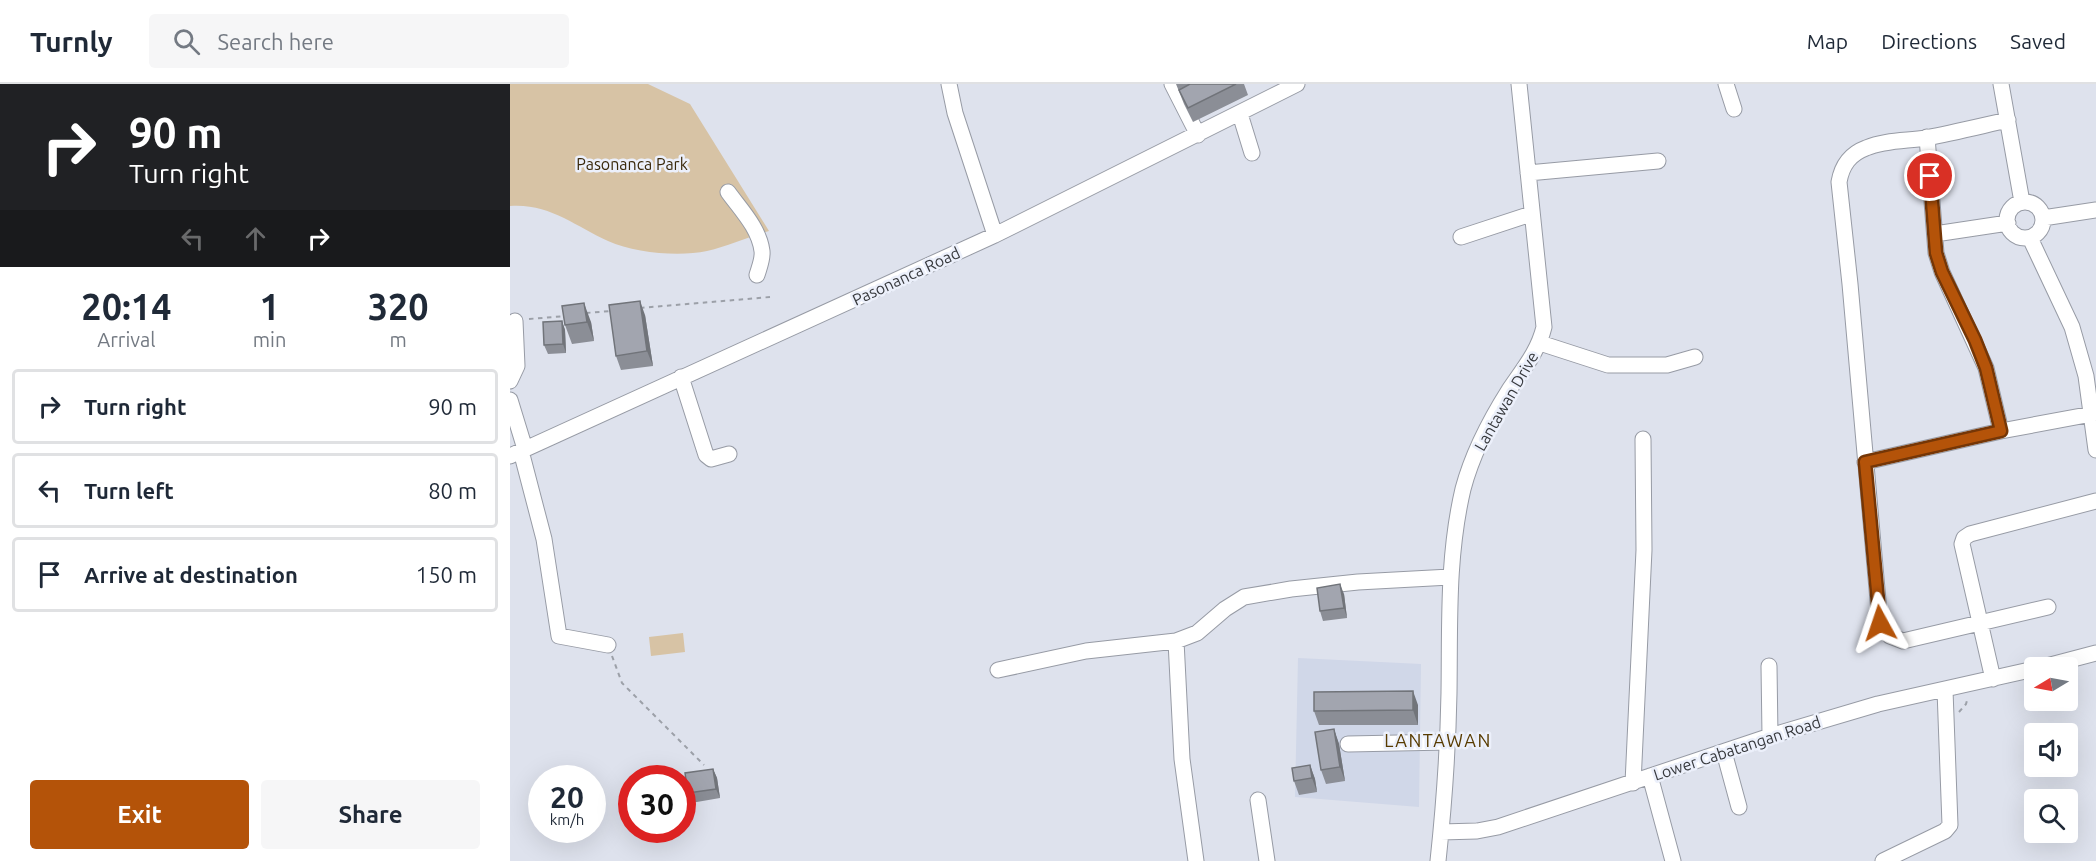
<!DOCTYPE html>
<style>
:root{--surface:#fff;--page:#f6f6f7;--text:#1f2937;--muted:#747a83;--line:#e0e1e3;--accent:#b45309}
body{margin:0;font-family:Ubuntu,sans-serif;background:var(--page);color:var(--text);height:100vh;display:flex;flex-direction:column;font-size:22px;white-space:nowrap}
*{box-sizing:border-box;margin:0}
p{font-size:20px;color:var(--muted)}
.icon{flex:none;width:33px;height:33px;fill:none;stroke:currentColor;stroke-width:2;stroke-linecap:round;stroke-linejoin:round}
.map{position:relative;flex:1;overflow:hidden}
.side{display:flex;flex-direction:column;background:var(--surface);width:510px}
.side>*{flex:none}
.banner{background:#202124;color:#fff;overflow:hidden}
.needle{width:39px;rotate:260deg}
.tools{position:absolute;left:1514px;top:573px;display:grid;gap:12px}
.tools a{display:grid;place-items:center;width:54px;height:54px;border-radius:6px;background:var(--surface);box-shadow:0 6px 24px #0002;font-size:30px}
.speed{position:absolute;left:18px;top:681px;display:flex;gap:12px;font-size:30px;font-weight:700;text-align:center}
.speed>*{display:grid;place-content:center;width:78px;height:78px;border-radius:50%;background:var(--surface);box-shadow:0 6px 24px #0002;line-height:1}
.speed small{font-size:15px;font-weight:400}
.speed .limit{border:9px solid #d22;background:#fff;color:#111}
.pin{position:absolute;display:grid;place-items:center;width:51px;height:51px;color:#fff;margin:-26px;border:3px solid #fff;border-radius:50%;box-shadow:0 2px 6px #0007}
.me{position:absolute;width:66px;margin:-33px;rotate:355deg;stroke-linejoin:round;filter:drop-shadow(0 0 4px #0008)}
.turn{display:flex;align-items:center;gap:21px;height:126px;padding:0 30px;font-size:27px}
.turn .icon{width:78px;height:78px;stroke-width:2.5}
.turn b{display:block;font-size:42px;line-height:51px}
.lanes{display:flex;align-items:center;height:57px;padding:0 30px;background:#0003;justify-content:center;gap:30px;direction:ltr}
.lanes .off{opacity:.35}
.eta{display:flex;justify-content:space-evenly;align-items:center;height:102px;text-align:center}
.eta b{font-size:36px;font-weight:600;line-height:42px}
.cta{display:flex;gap:12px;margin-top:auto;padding:12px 30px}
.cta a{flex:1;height:69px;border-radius:6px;background:var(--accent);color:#fff;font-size:24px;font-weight:600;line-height:69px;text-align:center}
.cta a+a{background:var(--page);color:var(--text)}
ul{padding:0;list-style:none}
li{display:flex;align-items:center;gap:18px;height:75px;margin:0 12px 9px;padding:0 18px;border:3px solid var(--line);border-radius:6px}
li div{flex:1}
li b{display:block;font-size:22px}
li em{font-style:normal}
header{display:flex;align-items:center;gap:36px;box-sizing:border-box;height:84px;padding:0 30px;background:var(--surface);border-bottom:2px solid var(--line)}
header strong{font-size:28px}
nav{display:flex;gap:33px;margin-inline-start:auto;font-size:21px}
.search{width:420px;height:54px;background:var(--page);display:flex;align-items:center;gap:15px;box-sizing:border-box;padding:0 21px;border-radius:6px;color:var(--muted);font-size:22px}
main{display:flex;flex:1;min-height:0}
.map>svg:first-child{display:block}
.built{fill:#d0d7e8}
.green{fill:#d7c3a5}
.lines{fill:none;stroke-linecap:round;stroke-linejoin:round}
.minor-casing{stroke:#979ba5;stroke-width:17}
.path{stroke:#9ca0a8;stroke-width:2;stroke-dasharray:4.5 4.5;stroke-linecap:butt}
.minor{stroke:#fff;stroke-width:15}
.wall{fill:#8b8e96}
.shaded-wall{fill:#71747a}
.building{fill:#a2a5af;stroke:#71747a;stroke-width:1.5}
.route-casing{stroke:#753606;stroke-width:15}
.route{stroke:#b45309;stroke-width:10}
.labels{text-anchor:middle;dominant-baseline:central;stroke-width:5;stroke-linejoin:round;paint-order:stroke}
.park-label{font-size:16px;fill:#39280a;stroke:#ecf0fb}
.street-label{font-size:16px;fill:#37393d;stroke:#ecf0fb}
.neighbourhood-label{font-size:18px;letter-spacing:1.5px;fill:#583b00;stroke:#ecf0fb}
</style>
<header>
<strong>Turnly</strong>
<div class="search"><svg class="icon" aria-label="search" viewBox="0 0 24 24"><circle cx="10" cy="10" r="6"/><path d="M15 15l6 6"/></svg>Search here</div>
<nav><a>Map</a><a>Directions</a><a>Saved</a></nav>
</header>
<main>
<section class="side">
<div class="banner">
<div class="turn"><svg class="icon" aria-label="right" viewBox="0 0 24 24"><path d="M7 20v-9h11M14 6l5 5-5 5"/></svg><div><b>90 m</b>Turn right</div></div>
<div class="lanes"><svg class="icon off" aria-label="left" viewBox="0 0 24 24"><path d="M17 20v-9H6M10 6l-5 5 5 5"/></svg><svg class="icon off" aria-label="ahead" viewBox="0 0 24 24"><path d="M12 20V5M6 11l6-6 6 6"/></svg><svg class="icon" aria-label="right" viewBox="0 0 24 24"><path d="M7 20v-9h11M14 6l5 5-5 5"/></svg></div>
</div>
<div class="eta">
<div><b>20:14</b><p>Arrival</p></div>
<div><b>1</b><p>min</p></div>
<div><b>320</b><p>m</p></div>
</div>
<ul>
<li><svg class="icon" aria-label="right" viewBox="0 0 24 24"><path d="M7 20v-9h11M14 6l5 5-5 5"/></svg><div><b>Turn right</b></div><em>90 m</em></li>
<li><svg class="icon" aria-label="left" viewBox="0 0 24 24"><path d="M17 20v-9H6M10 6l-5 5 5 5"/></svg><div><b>Turn left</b></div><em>80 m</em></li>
<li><svg class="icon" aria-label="arrive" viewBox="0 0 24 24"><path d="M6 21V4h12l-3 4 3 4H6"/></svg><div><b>Arrive at destination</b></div><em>150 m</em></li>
</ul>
<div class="cta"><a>Exit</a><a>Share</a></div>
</section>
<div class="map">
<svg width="1586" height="777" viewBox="0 0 1586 777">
<rect width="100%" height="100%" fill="#dee2ed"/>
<path class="built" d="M788 574 911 580 909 723 785 713Z"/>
<path class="green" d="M0 0H138L180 20 259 147C238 153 218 162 197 167 169 173 125 169 98 157 65 142 39 119 0 122Z
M173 549 175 568 141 572 139 553Z"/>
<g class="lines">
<g class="minor-casing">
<path id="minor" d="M439 0 445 29 485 151
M662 0 688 51
M1216 0 1224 25
M1491 0 1512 118
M730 30 742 69
M1498 36C1471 42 1443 49 1416 54 1396 57 1375 56 1356 64 1340 70 1332 81 1329 98L1340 200 1370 539 1380 552 1393 557 1538 523
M1417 53 1426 169 1432 188 1476 284 1491 347
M1018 89 1148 77
M218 108C231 126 249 144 252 167 253 175 249 184 247 191
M1497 136a18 18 0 1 1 36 0a18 18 0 1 1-36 0Z
M1533 134 1586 126
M1425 150 1498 139
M951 153 1021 130
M1520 154 1562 243 1576 292 1586 366
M1030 259 1098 281H1157L1185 273
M171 293 196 371 201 375 219 370
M0 297 7 282 5 237
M0 316 15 365
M11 367 34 455 49 552 98 561
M0 372 485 151 787 0
M1355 378 1491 347 1582 330
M666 557 672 675 686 777
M1259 582 1260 652
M1529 584 1586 569
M488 586 576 567 666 557 687 549 715 525 734 513 781 505 848 498 940 493
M1483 595 1452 460 1454 454 1460 450 1586 417
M838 660 938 658
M1214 668 1229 723
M1140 692 1163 777
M1123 699 1134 466 1133 355
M748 716 757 777
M931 748 967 747 988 743 1260 652 1368 620 1524 585
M928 777C934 721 938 665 939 609 940 540 937 473 953 405 962 371 980 336 999 306 1013 285 1028 268 1034 243L1009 0
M1373 777 1435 747 1440 741 1435 606"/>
</g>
<path class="path" d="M130 224 260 213
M76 229 100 227
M19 235 55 232
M102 572 112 599 194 681
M1449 628 1456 620 1458 613"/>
<use href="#minor" class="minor"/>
</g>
<path class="wall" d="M666 0H734L738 11 683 38 674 20Z
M52 222 81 238 84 257 62 260 55 241Z
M135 231 143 282 111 286 106 272Z
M52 237 55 246 56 269 38 270 34 261Z
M834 510 837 534 813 537 810 527Z
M908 621V641H809L804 627Z
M824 645 829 660 835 697 816 700 811 686Z
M800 681 805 695 807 708 789 711 784 697Z
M203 685 207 694 210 714 181 719 178 709Z"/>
<path class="shaded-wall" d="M130 217 135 231 143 282 137 267Z
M74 219 81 238 84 257 77 238Z
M52 237 55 246 56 269 53 260Z
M830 500 834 510 837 534 834 524Z
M903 607 908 621V641L903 626Z
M824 645 829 660 835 697 830 683Z
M800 681 805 695 807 708 802 694Z
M203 685 207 694 210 714 206 705Z"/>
<path class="building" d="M680 0H726L678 24 669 6Z
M130 217 137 267 106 272 99 221Z
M74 219 77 238 55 241 52 222Z
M52 237 53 260 34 261 33 238Z
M830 500 834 524 810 527 807 504Z
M903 607V626L804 627V608Z
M824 645 830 683 811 686 805 648Z
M800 681 802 694 784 697 782 684Z
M203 685 206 705 178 709 175 689Z"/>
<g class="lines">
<g class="route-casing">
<path id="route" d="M1370 539 1355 378 1491 347 1476 284 1465 256 1432 188 1426 169 1420 92"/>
</g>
<use href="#route" class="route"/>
</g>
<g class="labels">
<g class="park-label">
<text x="122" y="80">Pasonanca Park</text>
</g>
<g class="street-label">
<text transform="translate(396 192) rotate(-25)">Pasonanca Road</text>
<text transform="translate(996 317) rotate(-60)">Lantawan Drive</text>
<text transform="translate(1227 664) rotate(-18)">Lower Cabatangan Road</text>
</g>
<g class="neighbourhood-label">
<text x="928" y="656">LANTAWAN</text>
</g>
</g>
</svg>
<div class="tools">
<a><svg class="needle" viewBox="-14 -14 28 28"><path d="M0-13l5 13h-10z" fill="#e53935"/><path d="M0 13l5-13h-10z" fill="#747a83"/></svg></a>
<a><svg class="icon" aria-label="sound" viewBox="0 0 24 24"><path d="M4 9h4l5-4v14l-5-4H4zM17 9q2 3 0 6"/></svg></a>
<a><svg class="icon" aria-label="search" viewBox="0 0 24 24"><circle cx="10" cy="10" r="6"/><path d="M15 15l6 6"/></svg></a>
</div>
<div class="speed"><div>20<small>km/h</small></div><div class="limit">30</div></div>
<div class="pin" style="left:1420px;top:92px;background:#d93025"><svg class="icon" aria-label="arrive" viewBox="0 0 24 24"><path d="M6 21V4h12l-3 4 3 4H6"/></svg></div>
<svg class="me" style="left:1370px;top:539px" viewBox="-20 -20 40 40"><path d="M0-17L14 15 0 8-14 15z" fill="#b45309" stroke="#fff" stroke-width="4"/></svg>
</div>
</main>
